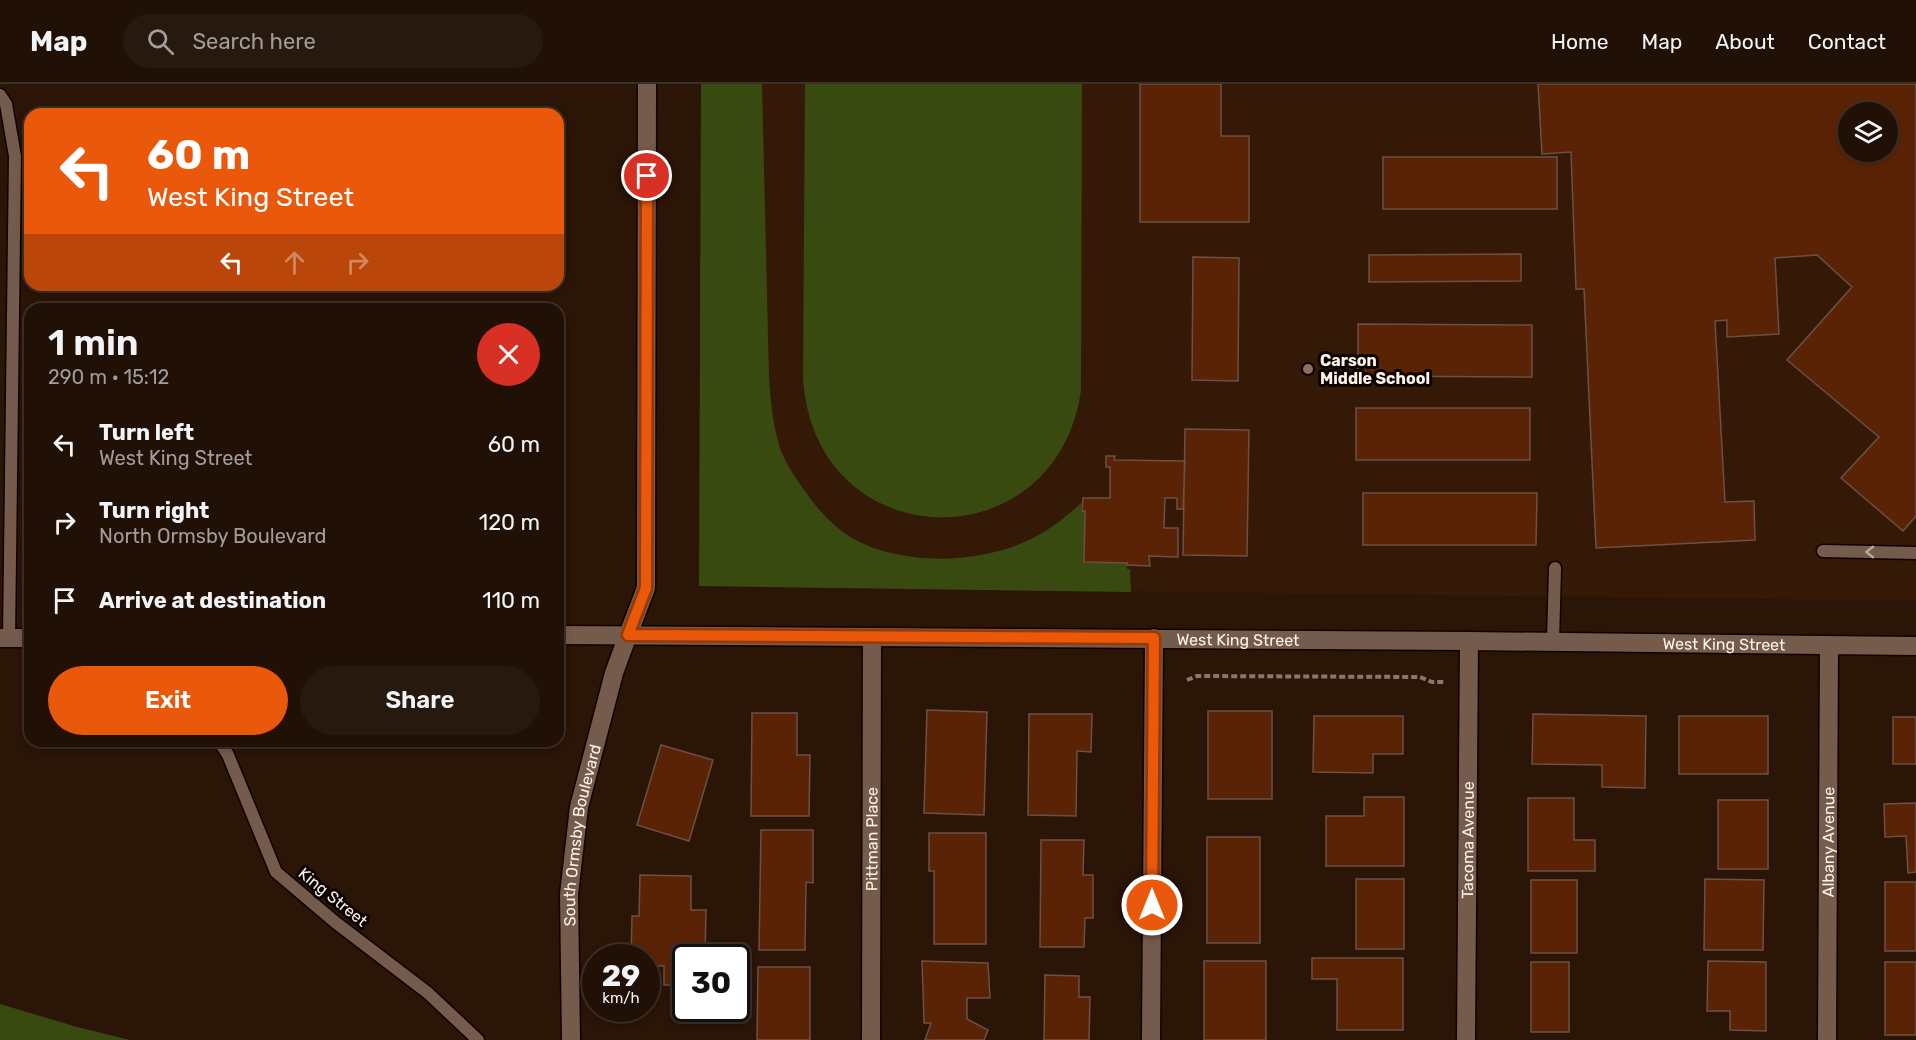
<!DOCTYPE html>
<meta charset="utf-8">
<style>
:root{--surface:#201005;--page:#28190f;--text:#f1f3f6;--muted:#a29d9a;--line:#3d3027;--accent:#ea580c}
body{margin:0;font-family:Rubik,sans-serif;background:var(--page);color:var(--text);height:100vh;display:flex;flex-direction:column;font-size:22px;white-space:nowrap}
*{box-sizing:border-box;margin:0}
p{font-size:20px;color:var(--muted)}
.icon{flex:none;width:33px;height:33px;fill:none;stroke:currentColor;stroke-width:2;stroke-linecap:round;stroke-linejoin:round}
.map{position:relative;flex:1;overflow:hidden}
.side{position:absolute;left:24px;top:219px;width:540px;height:444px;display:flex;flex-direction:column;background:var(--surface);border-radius:18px;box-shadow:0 3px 9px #0003,0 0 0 2px var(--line)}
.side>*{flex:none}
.guide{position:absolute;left:24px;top:24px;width:540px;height:183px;border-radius:18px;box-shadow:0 3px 9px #0003,0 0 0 2px var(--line);background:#ea580c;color:#fff;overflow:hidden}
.buttons{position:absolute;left:1838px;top:18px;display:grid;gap:12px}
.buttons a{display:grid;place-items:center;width:60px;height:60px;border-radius:50%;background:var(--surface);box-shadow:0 3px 9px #0003,0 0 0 2px var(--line);font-size:30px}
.speed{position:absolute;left:582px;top:860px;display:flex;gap:12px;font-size:30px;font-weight:700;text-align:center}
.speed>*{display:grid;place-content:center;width:78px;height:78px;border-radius:50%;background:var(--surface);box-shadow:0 3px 9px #0003,0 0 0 2px var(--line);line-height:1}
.speed small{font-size:15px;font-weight:400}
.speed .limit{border:3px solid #111;border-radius:9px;background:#fff;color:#111}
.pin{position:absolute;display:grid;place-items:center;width:51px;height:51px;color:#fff;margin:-26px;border:3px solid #fff;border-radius:50%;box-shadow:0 2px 6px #0007}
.me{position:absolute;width:66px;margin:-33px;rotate:0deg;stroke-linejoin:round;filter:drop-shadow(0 0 4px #0008)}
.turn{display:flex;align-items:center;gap:21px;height:126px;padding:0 24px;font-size:27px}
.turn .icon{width:78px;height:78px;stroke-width:2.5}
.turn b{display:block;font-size:42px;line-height:51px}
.lanes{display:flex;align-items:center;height:57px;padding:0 24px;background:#0003;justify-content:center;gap:30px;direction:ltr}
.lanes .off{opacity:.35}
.round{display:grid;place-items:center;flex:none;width:63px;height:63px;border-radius:32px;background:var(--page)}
.summary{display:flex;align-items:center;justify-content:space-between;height:102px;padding:0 24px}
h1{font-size:36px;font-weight:600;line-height:45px}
.cta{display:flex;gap:12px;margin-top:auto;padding:12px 24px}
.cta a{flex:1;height:69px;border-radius:36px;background:var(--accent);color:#fff;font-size:24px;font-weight:600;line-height:69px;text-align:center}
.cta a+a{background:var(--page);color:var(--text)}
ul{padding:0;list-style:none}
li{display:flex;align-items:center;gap:18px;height:78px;padding:0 24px}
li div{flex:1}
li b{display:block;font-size:22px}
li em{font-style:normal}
header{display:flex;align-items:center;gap:36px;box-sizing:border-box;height:84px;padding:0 30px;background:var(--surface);border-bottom:2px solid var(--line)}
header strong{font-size:28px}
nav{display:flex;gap:33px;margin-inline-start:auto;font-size:21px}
.search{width:420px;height:54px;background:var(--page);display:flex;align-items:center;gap:15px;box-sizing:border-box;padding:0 21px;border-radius:33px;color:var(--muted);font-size:22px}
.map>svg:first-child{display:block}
.built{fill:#341906;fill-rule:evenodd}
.green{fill:#394a11}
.building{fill:#5b2306;stroke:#6c5045;stroke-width:1.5;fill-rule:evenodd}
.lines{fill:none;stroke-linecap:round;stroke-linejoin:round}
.lane-casing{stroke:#110200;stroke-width:15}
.street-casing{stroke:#110200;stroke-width:21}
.secondary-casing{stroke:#110200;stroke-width:21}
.path{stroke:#88776c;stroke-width:4;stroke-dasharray:6 3;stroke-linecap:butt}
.lane{stroke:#755b4b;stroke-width:12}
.street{stroke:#755b4b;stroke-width:18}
.secondary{stroke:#755b4b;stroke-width:18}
.oneway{stroke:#baa69a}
.route-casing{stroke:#983908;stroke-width:15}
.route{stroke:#ea580c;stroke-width:10}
.education-dot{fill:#8d6e63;stroke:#0c0401;stroke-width:2}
.labels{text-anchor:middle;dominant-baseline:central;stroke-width:6;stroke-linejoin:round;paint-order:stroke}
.poi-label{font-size:16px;font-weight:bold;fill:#fef2ea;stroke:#0c0401;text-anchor:start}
.street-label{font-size:16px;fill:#fef2ea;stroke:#0c0401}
</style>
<header>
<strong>Map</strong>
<div class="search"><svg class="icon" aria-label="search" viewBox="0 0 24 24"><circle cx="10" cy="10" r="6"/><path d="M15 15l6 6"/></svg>Search here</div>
<nav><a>Home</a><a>Map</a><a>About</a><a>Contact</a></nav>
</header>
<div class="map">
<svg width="1916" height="956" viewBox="0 0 1916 956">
<rect width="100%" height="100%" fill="#2a1507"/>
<path class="built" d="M701 0H1916V517L699 502ZM1848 28H1887V68H1848Z"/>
<path class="green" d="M701 0H762L769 295C771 320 773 343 781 367 787 382 797 396 807 410 819 427 834 443 852 454 903 483 983 480 1033 454 1051 445 1067 432 1081 419V427H1085L1084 477 1127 479V485H1130L1131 508 699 502Z
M805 0H1082L1081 306C1057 480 815 475 803 295Z
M0 920 77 943 130 956H0Z"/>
<path class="building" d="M1140 0H1221V52H1249V138H1140Z
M1538 0H1916V432L1903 447 1841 394 1879 353 1787 276 1852 203 1817 171 1775 174 1779 250 1727 253V236L1715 237 1725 418 1754 417 1755 456 1596 464 1584 205H1576L1571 68 1542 70ZM1848 28H1887V68H1848Z
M1383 73H1557V125H1383Z
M1521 170V197L1369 198V171Z
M1193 173 1239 174 1238 297 1192 296Z
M1358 240 1532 241V293L1358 292Z
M1356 324H1530V376H1356Z
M1185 345 1249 346 1247 472 1183 471Z
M1106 372H1115L1114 376 1185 377 1183 425H1177V414H1165L1164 444H1178V473L1149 472 1150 482 1127 481V479L1084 478 1085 427H1082L1083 414H1110V383H1106Z
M1363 409H1537L1536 461H1363Z
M927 626 987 628 984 731 924 729Z
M1208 627H1272V715H1208Z
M752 629H797V671H810L809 732H751Z
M1029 630H1092L1091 668 1077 667 1076 732 1028 731Z
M1533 630 1646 632 1645 704 1602 703V681L1532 680Z
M1314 632H1403V670H1373V689L1313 688Z
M1679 632H1768V690H1679Z
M1893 633H1916V680H1893Z
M661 661 713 676 689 757 637 741Z
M1364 713H1404V782H1326V732H1364Z
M1528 714H1574V756H1595V787H1528Z
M1718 716H1768V785H1718Z
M1916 719V788L1908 789 1906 752 1885 753 1884 720Z
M761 746H813V799L806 798 805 866H759Z
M929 749H986V860H934V787H929Z
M1207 753H1260V859H1207Z
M1041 756H1084L1083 791H1093V834H1085L1084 863H1040Z
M640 791 691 792V826H706L705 873H686V901H664V882L646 881V873H631L632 832H639Z
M1356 795H1404V865H1356Z
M1705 795 1764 796 1763 866H1704Z
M1531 796H1577V869H1531Z
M1885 798H1916V867H1885Z
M1312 874H1403V946H1337V895H1312Z
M922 877 988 879 990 914H967V935L988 946 984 956H925L931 939H924Z
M1204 877H1266V956H1204Z
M1708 877 1766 878V947L1730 946V927H1707Z
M1531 878H1569V948H1531Z
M1885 878H1916V951H1885Z
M758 883H810V956H757Z
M1045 891 1079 892V913H1090L1089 956H1044Z"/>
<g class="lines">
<g class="lane-casing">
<path id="lane" d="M0 11 6 20 15 72 9 554
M1823 467 1916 469
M1553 558 1555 484
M219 657 228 671 276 788 335 838 428 909 478 956"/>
</g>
<g class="street-casing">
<g id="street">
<path id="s1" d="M571 956 569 810 579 723 614 589 628 551"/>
<path id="s2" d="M871 956 872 553"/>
<path d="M1151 956 1154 554"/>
<path id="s3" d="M1466 956 1469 557"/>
<path id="s4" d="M1827 956 1829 561"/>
</g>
</g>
<g class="secondary-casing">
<g id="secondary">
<path id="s5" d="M558 551 1469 557 1916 562"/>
<path d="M628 551 646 504 647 0"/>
<path d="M0 554H30"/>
</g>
</g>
<path class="path" d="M1187 596 1197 592 1420 593 1432 598H1446"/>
<use href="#lane" class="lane"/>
<use href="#street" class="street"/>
<use href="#secondary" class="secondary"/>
</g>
<defs><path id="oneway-chevron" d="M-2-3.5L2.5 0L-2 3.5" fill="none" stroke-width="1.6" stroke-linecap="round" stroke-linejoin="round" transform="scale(1.5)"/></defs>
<use class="oneway" href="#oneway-chevron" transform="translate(1870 468) rotate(-179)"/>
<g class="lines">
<g class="route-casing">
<path id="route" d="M647 92 646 504 628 551 1154 554 1152 821"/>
</g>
<use href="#route" class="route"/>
</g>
<circle class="education-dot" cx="1308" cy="285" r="6"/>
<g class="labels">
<g class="poi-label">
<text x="1320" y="276">Carson<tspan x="1320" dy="18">Middle School</tspan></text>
</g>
<g class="street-label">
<text stroke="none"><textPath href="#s5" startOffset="680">West King Street</textPath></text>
<text stroke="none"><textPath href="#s5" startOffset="1166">West King Street</textPath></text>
<text stroke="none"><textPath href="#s1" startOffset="206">South Ormsby Boulevard</textPath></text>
<text stroke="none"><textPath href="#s2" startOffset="201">Pittman Place</textPath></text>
<text stroke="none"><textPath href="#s3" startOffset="200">Tacoma Avenue</textPath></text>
<text stroke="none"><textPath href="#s4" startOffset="198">Albany Avenue</textPath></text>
<text transform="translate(333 813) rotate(39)">King Street</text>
</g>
</g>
</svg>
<div class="buttons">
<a><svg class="icon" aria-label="layers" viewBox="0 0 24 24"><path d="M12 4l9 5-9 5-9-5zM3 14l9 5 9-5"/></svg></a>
</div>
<div class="speed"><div>29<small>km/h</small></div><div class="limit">30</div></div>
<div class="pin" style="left:647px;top:92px;background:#d93025"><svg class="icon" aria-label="arrive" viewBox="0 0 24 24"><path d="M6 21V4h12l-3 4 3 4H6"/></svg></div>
<svg class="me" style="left:1152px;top:821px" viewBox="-20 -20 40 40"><circle r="17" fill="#ea580c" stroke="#fff" stroke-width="3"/><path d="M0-11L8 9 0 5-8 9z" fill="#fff"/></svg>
<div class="guide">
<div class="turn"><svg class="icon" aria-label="left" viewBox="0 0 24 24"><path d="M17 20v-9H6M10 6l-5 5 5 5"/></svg><div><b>60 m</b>West King Street</div></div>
<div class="lanes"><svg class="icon" aria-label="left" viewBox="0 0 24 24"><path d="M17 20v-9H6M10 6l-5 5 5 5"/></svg><svg class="icon off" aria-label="ahead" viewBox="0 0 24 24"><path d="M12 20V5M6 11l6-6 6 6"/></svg><svg class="icon off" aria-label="right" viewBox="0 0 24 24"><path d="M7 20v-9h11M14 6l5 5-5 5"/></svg></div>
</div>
<section class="side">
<div class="summary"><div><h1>1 min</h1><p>290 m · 15:12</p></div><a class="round" style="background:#d93025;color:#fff"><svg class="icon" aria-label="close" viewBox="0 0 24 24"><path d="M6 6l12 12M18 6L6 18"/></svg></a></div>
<ul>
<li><svg class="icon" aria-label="left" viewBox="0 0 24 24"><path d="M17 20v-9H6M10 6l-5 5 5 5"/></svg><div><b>Turn left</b><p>West King Street</p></div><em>60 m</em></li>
<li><svg class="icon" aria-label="right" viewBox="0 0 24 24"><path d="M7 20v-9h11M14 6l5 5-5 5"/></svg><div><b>Turn right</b><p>North Ormsby Boulevard</p></div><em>120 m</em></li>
<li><svg class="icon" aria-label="arrive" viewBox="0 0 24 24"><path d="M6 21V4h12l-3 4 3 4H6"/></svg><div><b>Arrive at destination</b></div><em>110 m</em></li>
</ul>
<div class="cta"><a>Exit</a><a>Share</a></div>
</section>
</div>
